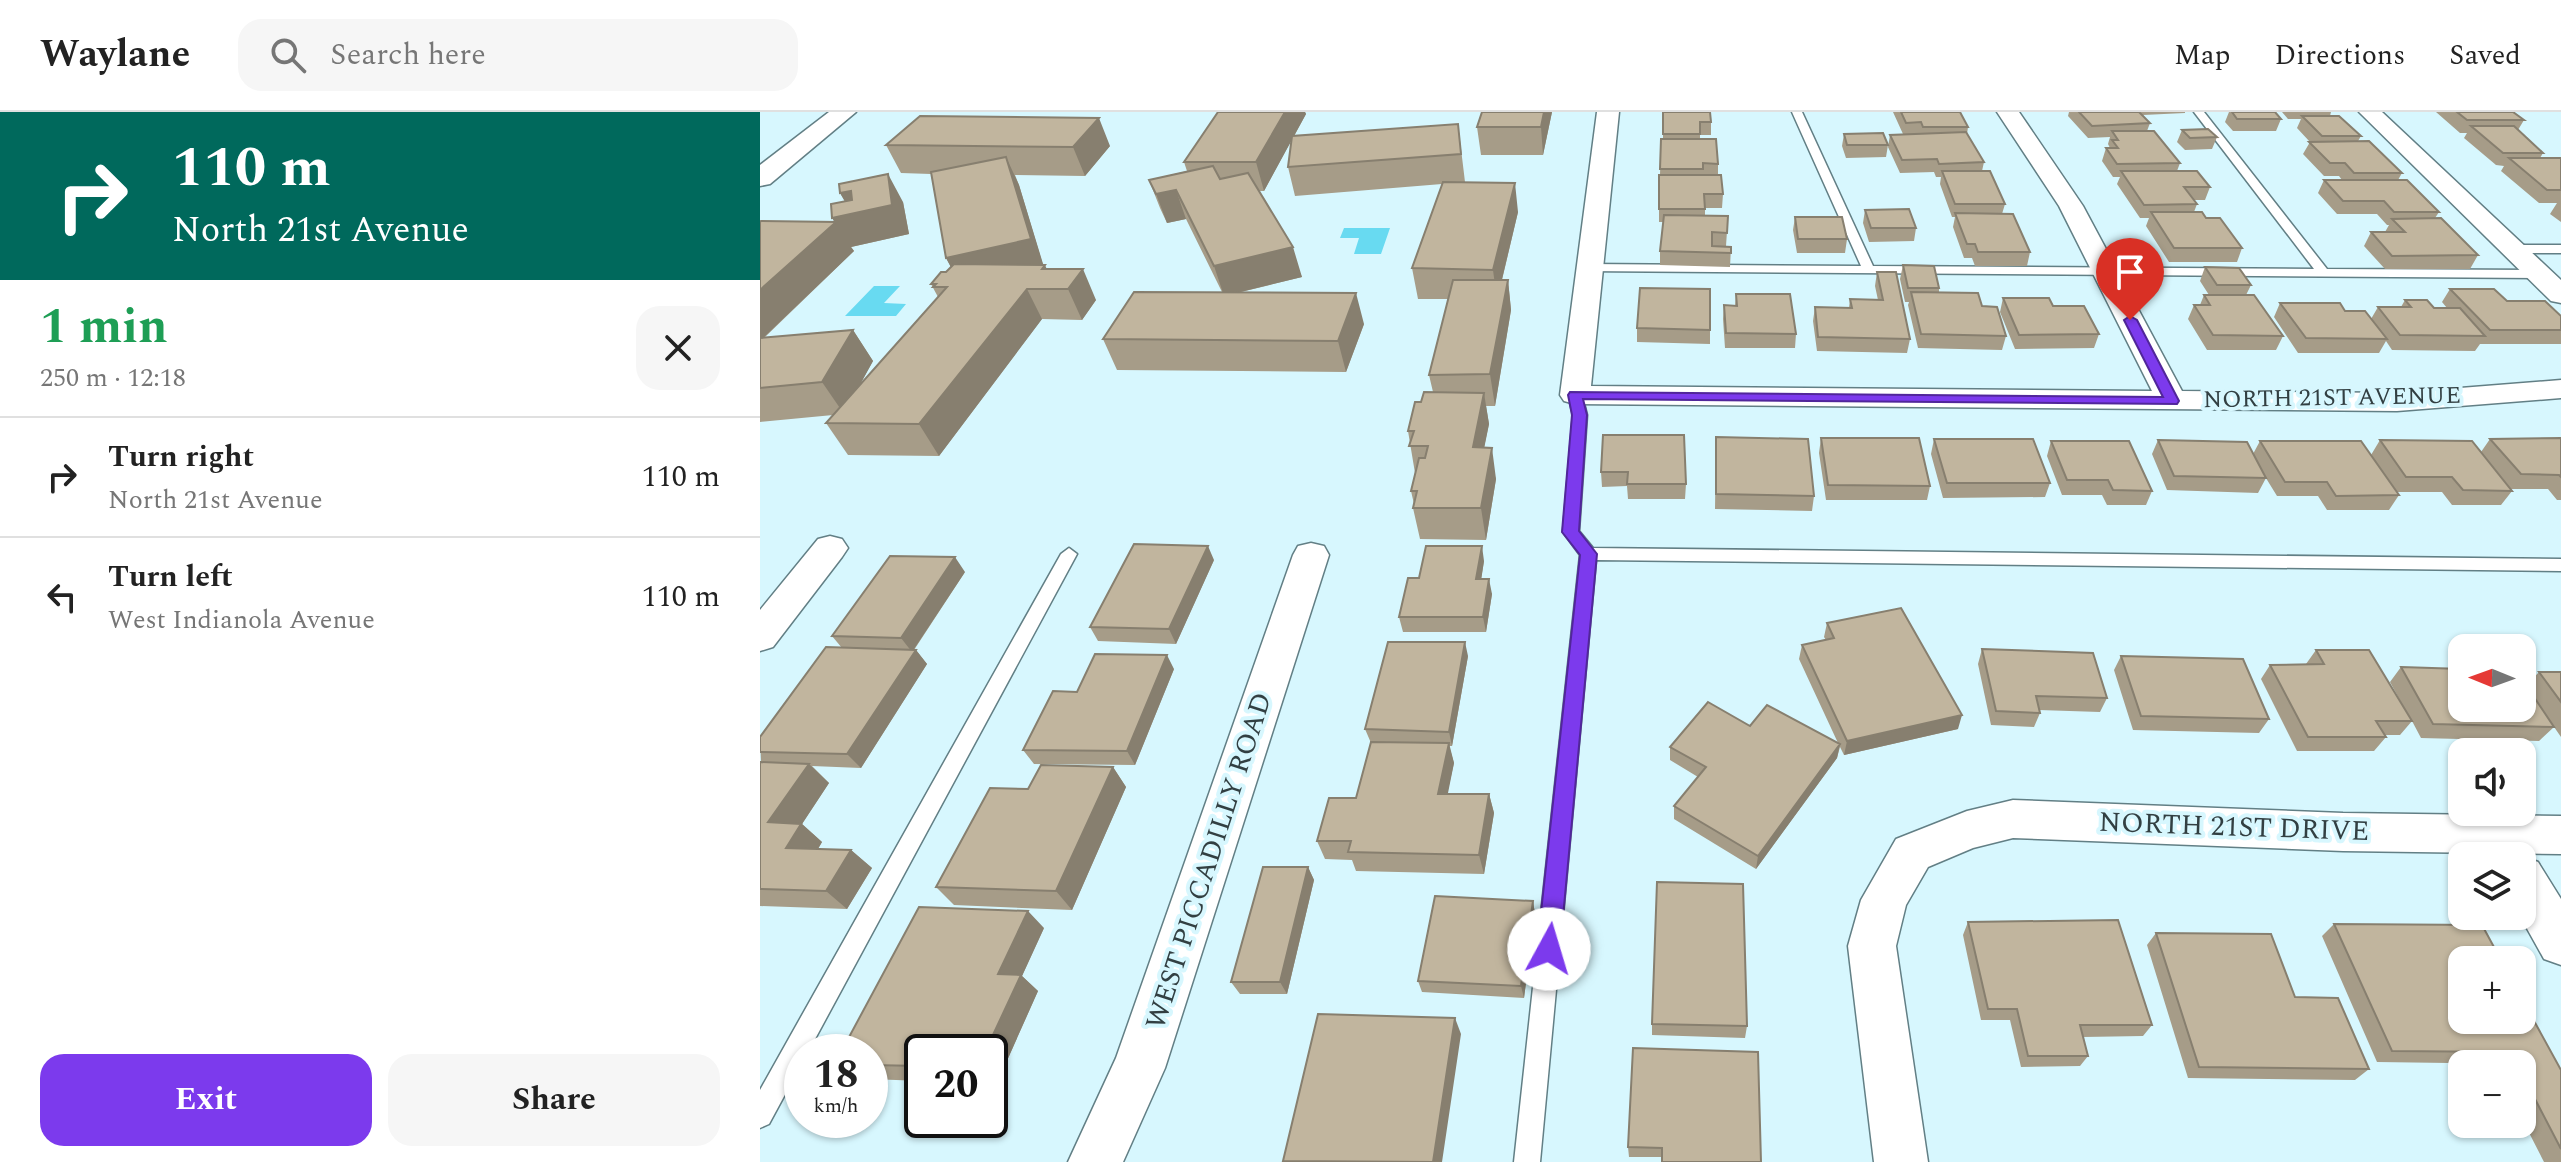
<!DOCTYPE html>
<meta charset="utf-8">
<style>
:root{--surface:#fff;--page:#f6f6f6;--text:#222;--muted:#767676;--line:#e0e0e0;--accent:#7c3aed}
body{margin:0;font-family:Spectral,serif;background:var(--page);color:var(--text);height:100vh;display:flex;flex-direction:column;font-size:30px;white-space:nowrap}
*{box-sizing:border-box;margin:0}
p{font-size:26px;color:var(--muted)}
.icon{flex:none;width:44px;height:44px;fill:none;stroke:currentColor;stroke-width:2;stroke-linecap:round;stroke-linejoin:round}
.map{position:relative;flex:1;overflow:hidden}
.side{display:flex;flex-direction:column;background:var(--surface);width:760px}
.side>*{flex:none}
.top-card{background:#00695c;color:#fff;overflow:hidden}
.needle{width:52px;rotate:271deg}
.buttons{position:absolute;left:1688px;top:522px;display:grid;gap:16px}
.buttons a{display:grid;place-items:center;width:88px;height:88px;border-radius:16px;background:var(--surface);box-shadow:0 2px 6px #0004;font-size:40px}
.speed{position:absolute;left:24px;top:922px;display:flex;gap:16px;font-size:40px;font-weight:700;text-align:center}
.speed>*{display:grid;place-content:center;width:104px;height:104px;border-radius:50%;background:var(--surface);box-shadow:0 2px 6px #0004;line-height:1}
.speed small{font-size:20px;font-weight:400}
.speed .limit{border:4px solid #111;border-radius:12px;background:#fff;color:#111}
.pin{position:absolute;display:grid;place-items:center;width:68px;height:68px;color:#fff;margin:-82px -34px;border-radius:50% 50% 50% 0;rotate:-45deg;box-shadow:0 0 8px #0007}
.pin .icon{rotate:45deg}
.me{position:absolute;width:88px;margin:-44px;rotate:6deg;stroke-linejoin:round;filter:drop-shadow(0 0 6px #0008)}
.turn{display:flex;align-items:center;gap:28px;height:168px;padding:0 40px;font-size:36px}
.turn .icon{width:104px;height:104px;stroke-width:2.5}
.turn b{display:block;font-size:56px;line-height:68px}
.round{display:grid;place-items:center;flex:none;width:84px;height:84px;border-radius:24px;background:var(--page)}
.headline{display:flex;align-items:center;justify-content:space-between;height:136px;padding:0 40px}
h1{font-size:48px;font-weight:700;line-height:60px;color:#1e9e55}
.cta{display:flex;gap:16px;margin-top:auto;padding:16px 40px}
.cta a{flex:1;height:92px;border-radius:24px;background:var(--accent);color:#fff;font-size:32px;font-weight:700;line-height:92px;text-align:center}
.cta a+a{background:var(--page);color:var(--text)}
ul{padding:0;list-style:none}
li{display:flex;align-items:center;gap:24px;height:120px;padding:0 40px;border-top:2px solid var(--line)}
li div{flex:1}
li b{display:block;font-size:30px}
li em{font-style:normal}
header{display:flex;align-items:center;gap:48px;box-sizing:border-box;height:112px;padding:0 40px;background:var(--surface);border-bottom:2px solid var(--line)}
header strong{font-size:38px}
nav{display:flex;gap:44px;margin-inline-start:auto;font-size:28px}
.search{width:560px;height:72px;background:var(--page);display:flex;align-items:center;gap:20px;box-sizing:border-box;padding:0 28px;border-radius:24px;color:var(--muted);font-size:30px}
main{display:flex;flex:1;min-height:0}
.map>svg:first-child{display:block}
.water{fill:#68daf1}
.lines{fill:none;stroke-linecap:round;stroke-linejoin:round}
.lane-casing{stroke:#627f85;stroke-width:3}
.street-casing{stroke:#627f85;stroke-width:3}
.secondary-casing{stroke:#627f85;stroke-width:3}
.lane{fill:#fff;fill-rule:evenodd}
.street{fill:#fff;fill-rule:evenodd}
.secondary{fill:#fff;fill-rule:evenodd}
.wall{fill:#a69c88}
.shaded-wall{fill:#877f6f}
.building{fill:#c1b59e;stroke:#877f6f;stroke-width:2}
.route{fill:#7c3aed;stroke:#51269a;stroke-width:2}
.labels{text-anchor:middle;dominant-baseline:central;stroke-width:8;stroke-linejoin:round;paint-order:stroke}
.far-street-label{font-size:24px;fill:#323f42;stroke:#d7f7fe}
.street-label{font-size:28px;fill:#323f42;stroke:#d7f7fe}
</style>
<header>
<strong>Waylane</strong>
<div class="search"><svg class="icon" aria-label="search" viewBox="0 0 24 24"><circle cx="10" cy="10" r="6"/><path d="M15 15l6 6"/></svg>Search here</div>
<nav><a>Map</a><a>Directions</a><a>Saved</a></nav>
</header>
<main>
<section class="side">
<div class="top-card">
<div class="turn"><svg class="icon" aria-label="right" viewBox="0 0 24 24"><path d="M7 20v-9h11M14 6l5 5-5 5"/></svg><div><b>110 m</b>North 21st Avenue</div></div>
</div>
<div class="headline"><div><h1>1 min</h1><p>250 m · 12:18</p></div><a class="round"><svg class="icon" aria-label="close" viewBox="0 0 24 24"><path d="M6 6l12 12M18 6L6 18"/></svg></a></div>
<ul>
<li><svg class="icon" aria-label="right" viewBox="0 0 24 24"><path d="M7 20v-9h11M14 6l5 5-5 5"/></svg><div><b>Turn right</b><p>North 21st Avenue</p></div><em>110 m</em></li>
<li><svg class="icon" aria-label="left" viewBox="0 0 24 24"><path d="M17 20v-9H6M10 6l-5 5 5 5"/></svg><div><b>Turn left</b><p>West Indianola Avenue</p></div><em>110 m</em></li>
</ul>
<div class="cta"><a>Exit</a><a>Share</a></div>
</section>
<div class="map">
<svg width="1801" height="1050" viewBox="0 0 1801 1050">
<rect width="100%" height="100%" fill="#d7f7fe"/>
<path class="water" d="M584 116H630L621 142H594L599 126H580Z
M114 174H140L124 191 146 192 136 204H85Z"/>
<g class="lines">
<g class="lane-casing">
<path id="lane" d="M1032 0H1042L1113 154 1554 157 1434 0H1444L1567 157 1779 158 1785 162 1779 166 823 159 821 156 827 152 1101 154Z
M1801 133V141H1754L1748 137 1754 133Z
M815 279 822 283 827 303 819 419 833 436 1801 447V459L836 448 780 1050H754L820 443 803 420 813 303 808 283Z
M309 436 317 442 48 940H42V951L9 1012 0 1016V978L301 442Z"/>
</g>
<g class="street-casing">
<path id="street" d="M837 0H859L831 274 1392 279 1299 94 1237 0H1259L1323 94 1422 279 1637 281 1801 268V286L1637 299 815 292 804 289 800 283Z
M1599 0H1622L1801 168V191L1791 189Z
M70 424 82 427 88 436 82 445 13 535 0 539V498L58 427Z
M551 431 564 434 569 443 405 956 363 1050H308L356 946 533 443 538 434Z
M1253 688 1583 701 1801 704V742L1583 739 1253 726 1213 736 1168 755 1146 793 1136 834 1168 1050H1114L1088 834 1101 788 1136 727 1207 699Z
M1762 744 1778 750 1801 787V853L1784 847 1760 804Z"/>
</g>
<g class="secondary-casing">
<path id="secondary" d="M69 0H96L10 72 0 74V53Z"/>
</g>
<use href="#lane" class="lane"/>
<use href="#street" class="street"/>
<use href="#secondary" class="secondary"/>
</g>
<path class="wall" d="M458 0H545L546 2 534 24 698 12 705 70 758 100 742 168H748L751 198 735 294H726L729 312 724 335 736 367 726 428 660 427 653 396 654 392 651 379 655 361 648 319 661 290 673 280 669 263 688 187H658L652 156 682 72 535 84 528 55 532 27 504 79H499L542 165 481 180 604 212 586 260 357 258 343 227 462 180 426 107 407 111 400 96 389 68 427 59 424 50Z
M792 0 783 43H721L717 15Z
M903 0 951 10V23H940V27L958 52V63L963 82 962 96H945V104H968L966 134H952L971 135 970 155 900 153V139L903 110H899V63H900L901 27H903Z
M1133 0H1200L1208 15 1207 22 1224 50 1222 59 1245 92 1242 102 1270 140 1267 154H1215L1212 146H1204L1193 115 1195 105H1192L1180 72 1181 65H1176L1174 60 1140 61 1128 35 1130 23 1143 22Z
M1309 0H1425V1L1383 3 1390 11 1387 19 1420 51 1417 59 1450 75 1445 88H1433L1437 92 1434 100 1446 106 1482 136 1477 150H1409L1386 114 1389 106H1380L1357 72 1360 65H1353L1342 49 1346 36H1350L1348 32 1350 25 1328 26 1308 4Z
M1469 0H1515L1521 7 1516 19H1473L1465 10Z
M1522 0H1571L1570 4 1601 24 1598 29 1642 61 1638 68 1679 100 1675 106 1718 143 1710 157H1625L1604 134 1611 120H1625L1629 113H1627L1617 102H1577L1558 81 1564 68H1582L1579 64H1564L1543 42 1550 30 1537 16 1541 7H1528Z
M1676 0H1753L1764 8 1758 18 1783 41 1780 46H1801V110L1790 102 1797 91H1779L1741 59 1744 54 1736 53 1704 26 1707 21H1700Z
M1422 18 1457 25 1452 37 1425 38 1417 30Z
M1084 22 1128 33 1126 45 1086 46 1082 34Z
M126 33 350 34 325 64 255 63 259 73 283 153 287 157 336 188 322 208 282 207 179 344 88 343 66 311 73 303 0 310V110H74L85 89 80 81 143 90 149 122 91 135 94 139 4 226 93 218 113 249 99 274 178 185 171 172 186 160 191 155 186 146 171 62 141 61Z
M1105 98 1156 116 1154 129 1109 130 1103 111Z
M1035 105 1087 127 1085 141H1037L1033 118Z
M1143 153 1179 176V180L1222 194 1246 224 1242 238 1158 236 1148 193 1149 190H1145L1140 167Z
M1445 155 1491 173 1486 183 1523 224 1516 238H1447L1428 207 1434 193H1440L1444 183H1449L1440 169Z
M1117 160 1150 227 1147 241 1057 239 1053 209 1055 195 1089 196 1090 187 1118 188 1115 174Z
M1690 177 1747 189 1801 204V232H1720L1715 239 1632 238 1626 229 1619 241H1538L1514 205 1520 191 1585 199 1611 207 1618 195H1641L1645 188 1674 196H1687L1682 190Z
M976 182 1036 222 1035 236H965L963 207 964 193 975 194Z
M1243 186 1293 194 1339 222 1334 236 1255 237 1240 200Z
M877 216 950 218V232L877 230Z
M843 323 926 372 925 387H868L867 374 842 375 841 360Z
M956 325 1054 384 1052 399 955 397Z
M1061 326 1170 374 1167 388H1066L1059 341Z
M1801 326V388H1797L1788 377H1751L1752 379 1741 393H1692L1682 380H1637L1639 383 1629 398H1567L1558 384H1517L1501 358 1506 366 1498 381 1407 378 1392 342 1398 328 1493 342 1500 329 1611 343 1620 328 1721 340 1730 327Z
M1174 327 1290 371 1285 385 1183 386 1171 342Z
M1291 329 1392 379 1386 393H1347L1342 383H1302L1287 344Z
M454 448 416 532 338 529 330 515Z
M724 449 721 467 732 482 726 520H643L639 505 659 466Z
M205 460 154 538H156L167 552 101 656 52 654 69 671 42 712 62 730 58 737 91 738 112 756 87 797 0 794V650H1L0 625 82 536 72 524Z
M1067 511 1198 617 1084 643 1080 635 1077 646 996 757 914 707V694L938 665 910 648V635L990 614 1078 631 1039 547 1042 533 1066 528 1064 525Z
M1222 537 1347 586 1340 600 1279 598 1280 601 1274 615 1231 613 1218 552Z
M1556 538 1648 603 1630 570 1641 555 1766 574 1779 560H1801V625L1783 599 1794 615 1779 629 1661 626 1652 609 1640 623H1625L1626 625 1614 639H1537L1501 567 1510 553 1546 552Z
M708 544 692 634H689L694 651 687 682H729L734 701 724 762 596 759 592 748 565 747 557 729 596 686 611 631 605 617Z
M1361 544 1509 607 1499 621 1373 618 1354 558Z
M414 557 375 653 274 652 263 638 317 580Z
M353 655 366 675 312 798 194 793 176 775 268 677Z
M548 755 554 768 527 882H480L471 870Z
M773 789 775 802 764 886 662 880 658 869Z
M1208 810 1392 913 1383 924 1323 925 1328 944 1320 954 1261 955 1250 908H1221L1203 823Z
M1574 812 1801 958V1050H1784L1762 1007V952L1617 950 1562 824Z
M284 816 262 864 278 879 237 971H230V940H162V969L110 967V940Z
M1396 821 1609 957 1595 968 1428 966 1387 833Z
M892 912 987 914 985 926 892 923Z
M998 940 902 1045H869L868 1035Z"/>
<path class="shaded-wall" d="M525 0H545L546 2 504 79 496 50Z
M784 0H792L783 43 781 15Z
M339 6 350 34 325 64 313 35Z
M246 45 259 73 284 155 285 153 296 177 202 176 186 146Z
M128 62 143 90 149 122 91 135 94 139 0 229V178L75 111 72 106 92 102 80 81 91 79Z
M755 71 758 100 737 188 733 158Z
M416 78 426 107 407 111 396 82Z
M533 135 542 165 464 184 454 154Z
M323 157 336 188 322 208 308 177Z
M748 168 751 198 735 294 730 262Z
M267 177 282 207 179 344 159 312Z
M596 181 604 212 586 260 578 229Z
M93 218 113 249 84 302 62 270Z
M724 281 729 312 718 367 713 335Z
M732 336 736 367 726 428 721 396Z
M448 434 454 448 416 532 409 517Z
M722 434 724 449 719 482 716 467Z
M195 445 205 460 152 540 141 526Z
M729 467 732 482 726 520 723 505Z
M705 530 708 544 692 634 689 620Z
M156 538 167 552 101 656 87 642Z
M407 543 414 557 375 653 367 639Z
M1202 603 1198 617 1084 643 1087 629Z
M689 631 694 651 684 701 678 682Z
M1080 632 1077 646 996 757 998 744Z
M49 652 69 671 42 712 62 730 47 755 26 736 8 710Z
M353 655 366 675 312 798 296 779Z
M729 682 734 701 724 762 719 743Z
M91 738 112 756 87 797 66 779Z
M548 755 554 768 527 882 520 870Z
M773 789 775 802 764 886 761 874Z
M268 799 284 816 262 864 278 879 237 971 230 966V940H225L238 862Z
M695 906 701 922 682 1050H673Z"/>
<path class="building" d="M458 0H525L496 50H424Z
M722 0H784L781 15H717Z
M903 0H950L951 10H940V22H903Z
M1141 0H1200L1208 15H1163L1161 10 1146 11Z
M1319 0H1379L1390 11 1332 14Z
M1472 0H1515L1521 7H1477Z
M1697 0H1753L1764 8H1707Z
M160 4 339 6 313 35 126 33Z
M1542 4H1579L1601 24H1562Z
M698 12 701 42 528 55 532 24Z
M1711 14H1754L1783 41H1743Z
M1448 17 1457 25 1430 26 1422 18Z
M1352 19H1394L1420 51 1357 52 1346 36H1358L1352 28H1358Z
M1206 20 1224 50 1179 52 1177 47 1142 48 1130 23Z
M1123 21 1128 33H1087L1084 22Z
M901 27H956L958 52 943 51V57H900Z
M1609 29 1642 61H1594L1585 51H1570L1549 30Z
M246 45 271 127 186 146 171 60Z
M1749 46H1801V78H1787Z
M453 54 460 67 488 61 533 135 454 154 416 78 396 82 389 68Z
M1182 59H1230L1245 92H1195Z
M1361 59H1437L1450 75H1424L1437 92 1384 93Z
M128 62 132 93 72 106 71 92 92 88 91 79 80 81 79 72Z
M899 63H961L963 82H944L945 97H899Z
M1564 68H1647L1679 100H1634L1624 89H1583Z
M683 70 755 71 733 158 652 156Z
M1149 97 1156 116H1111L1105 98Z
M1391 100H1442L1446 106H1460L1482 136H1414Z
M1195 101 1253 102 1270 140H1218L1215 132H1207Z
M904 103 968 104 967 121 952 120V134L971 135V141L900 139Z
M1035 105H1082L1087 127H1038Z
M1681 106 1718 143 1632 144 1611 120H1645L1632 107Z
M1 109 76 110 0 178V110Z
M194 152 285 153 282 157H323L308 177H267L159 312 66 311 187 175H173L176 172H171L181 160H186Z
M1143 153 1174 154 1179 176H1148Z
M1445 155 1479 156 1491 173H1457Z
M1117 160H1136L1150 227 1058 225 1055 195 1092 196 1090 187 1123 188Z
M693 168H748L730 262 669 263Z
M880 176 950 177V218L877 216Z
M1690 177H1734L1747 189H1785L1801 204V218H1730Z
M374 180 596 181 578 229 343 227Z
M1151 180 1218 181 1222 194 1237 195 1246 224 1161 222Z
M976 182H1030L1036 222 966 221 964 193 977 194Z
M1444 183H1494L1523 224 1453 223 1434 193H1450Z
M1243 186H1289L1293 194H1324L1339 222 1259 223Z
M1645 188H1667L1674 196H1700L1725 224 1640 223 1618 195H1651Z
M1520 191H1580L1585 199H1605L1627 227 1546 226Z
M93 218 62 270 0 276V226Z
M664 280 724 281 713 335 732 336 721 396H653L657 379H651L659 346H665L668 334H649L654 319H648L655 290H661Z
M843 323H924L926 372H867L868 360H841Z
M956 325 1048 327 1054 384 956 382Z
M1061 326H1159L1170 374 1068 373Z
M1801 326V365L1799 363 1761 362 1730 327Z
M1174 327H1273L1290 371H1187Z
M1398 328 1487 330 1506 366 1414 364Z
M1620 328 1712 329 1752 379 1703 378 1692 365H1646Z
M1291 329H1369L1392 379 1353 378 1348 368H1307Z
M1500 329H1601L1639 383 1576 384 1567 370H1525Z
M374 432 448 434 409 517 330 515Z
M666 434H722L716 467H729L723 505H639L648 466H659Z
M130 444 195 445 141 526 72 524Z
M1141 496 1202 603 1087 629 1042 533 1074 526 1067 511Z
M628 530H705L689 620 605 617Z
M66 535 156 538 87 642 0 640V625Z
M1222 537 1333 541 1347 586 1276 584 1280 601 1236 599Z
M1556 538H1609L1652 609H1616L1626 625H1548L1510 553 1564 552Z
M335 542 407 543 367 639 263 638 293 579 317 580Z
M1361 544 1483 547 1509 607 1381 604Z
M1641 555 1702 557V596H1762V567L1794 615 1673 612Z
M1779 560H1801V590Z
M948 590 990 614 1007 593 1080 632 998 744 914 694 946 655 910 635Z
M611 630 689 631 678 682H729L719 743 588 740 591 729H557L569 686H596Z
M0 650 49 652 8 710 41 712 26 736 91 738 66 779 0 777Z
M281 653 353 655 296 779 176 775 230 676 268 677Z
M503 755H548L520 870H471Z
M897 770 983 772 987 914 892 912Z
M675 784 773 789 761 874 658 869Z
M159 795 268 799 238 862 261 863 225 940H162V954L110 953V940H81Z
M1358 808 1392 913H1320L1328 944H1268L1257 897H1228L1208 810Z
M1574 812 1722 813 1741 848H1702V908H1762V887L1801 958V1037L1762 962V952H1757L1751 940 1632 939Z
M1396 821 1511 822 1535 885 1578 886 1609 957 1439 955Z
M558 902 695 906 673 1050 523 1049Z
M873 936 998 940 1001 1050H902V1036L868 1035Z"/>
<path class="route" d="M1370 204 1377 208 1419 289 1417 292 823 287 827 303 819 419 837 442 800 837 797 845 789 848 780 845 777 837 820 443 802 420 812 303 808 283 810 280 1403 285 1364 208Z"/>
<g class="labels">
<g class="far-street-label">
<text transform="translate(1572 286) rotate(-1)">NORTH 21ST AVENUE</text>
</g>
<g class="street-label">
<text transform="translate(1474 715) rotate(2)">NORTH 21ST DRIVE</text>
<text transform="translate(449 749) rotate(-72)">WEST PICCADILLY ROAD</text>
</g>
</g>
</svg>
<div class="buttons">
<a><svg class="needle" viewBox="-14 -14 28 28"><path d="M0-13l5 13h-10z" fill="#e53935"/><path d="M0 13l5-13h-10z" fill="#767676"/></svg></a>
<a><svg class="icon" aria-label="sound" viewBox="0 0 24 24"><path d="M4 9h4l5-4v14l-5-4H4zM17 9q2 3 0 6"/></svg></a>
<a><svg class="icon" aria-label="layers" viewBox="0 0 24 24"><path d="M12 4l9 5-9 5-9-5zM3 14l9 5 9-5"/></svg></a>
<a>+</a>
<a>−</a>
</div>
<div class="speed"><div>18<small>km/h</small></div><div class="limit">20</div></div>
<div class="pin" style="left:1370px;top:208px;background:#d93025"><svg class="icon" aria-label="arrive" viewBox="0 0 24 24"><path d="M6 21V4h12l-3 4 3 4H6"/></svg></div>
<svg class="me" style="left:789px;top:837px" viewBox="-20 -20 40 40"><circle r="19" fill="#fff"/><path d="M0-13L10 11 0 6-10 11z" fill="#7c3aed"/></svg>
</div>
</main>
